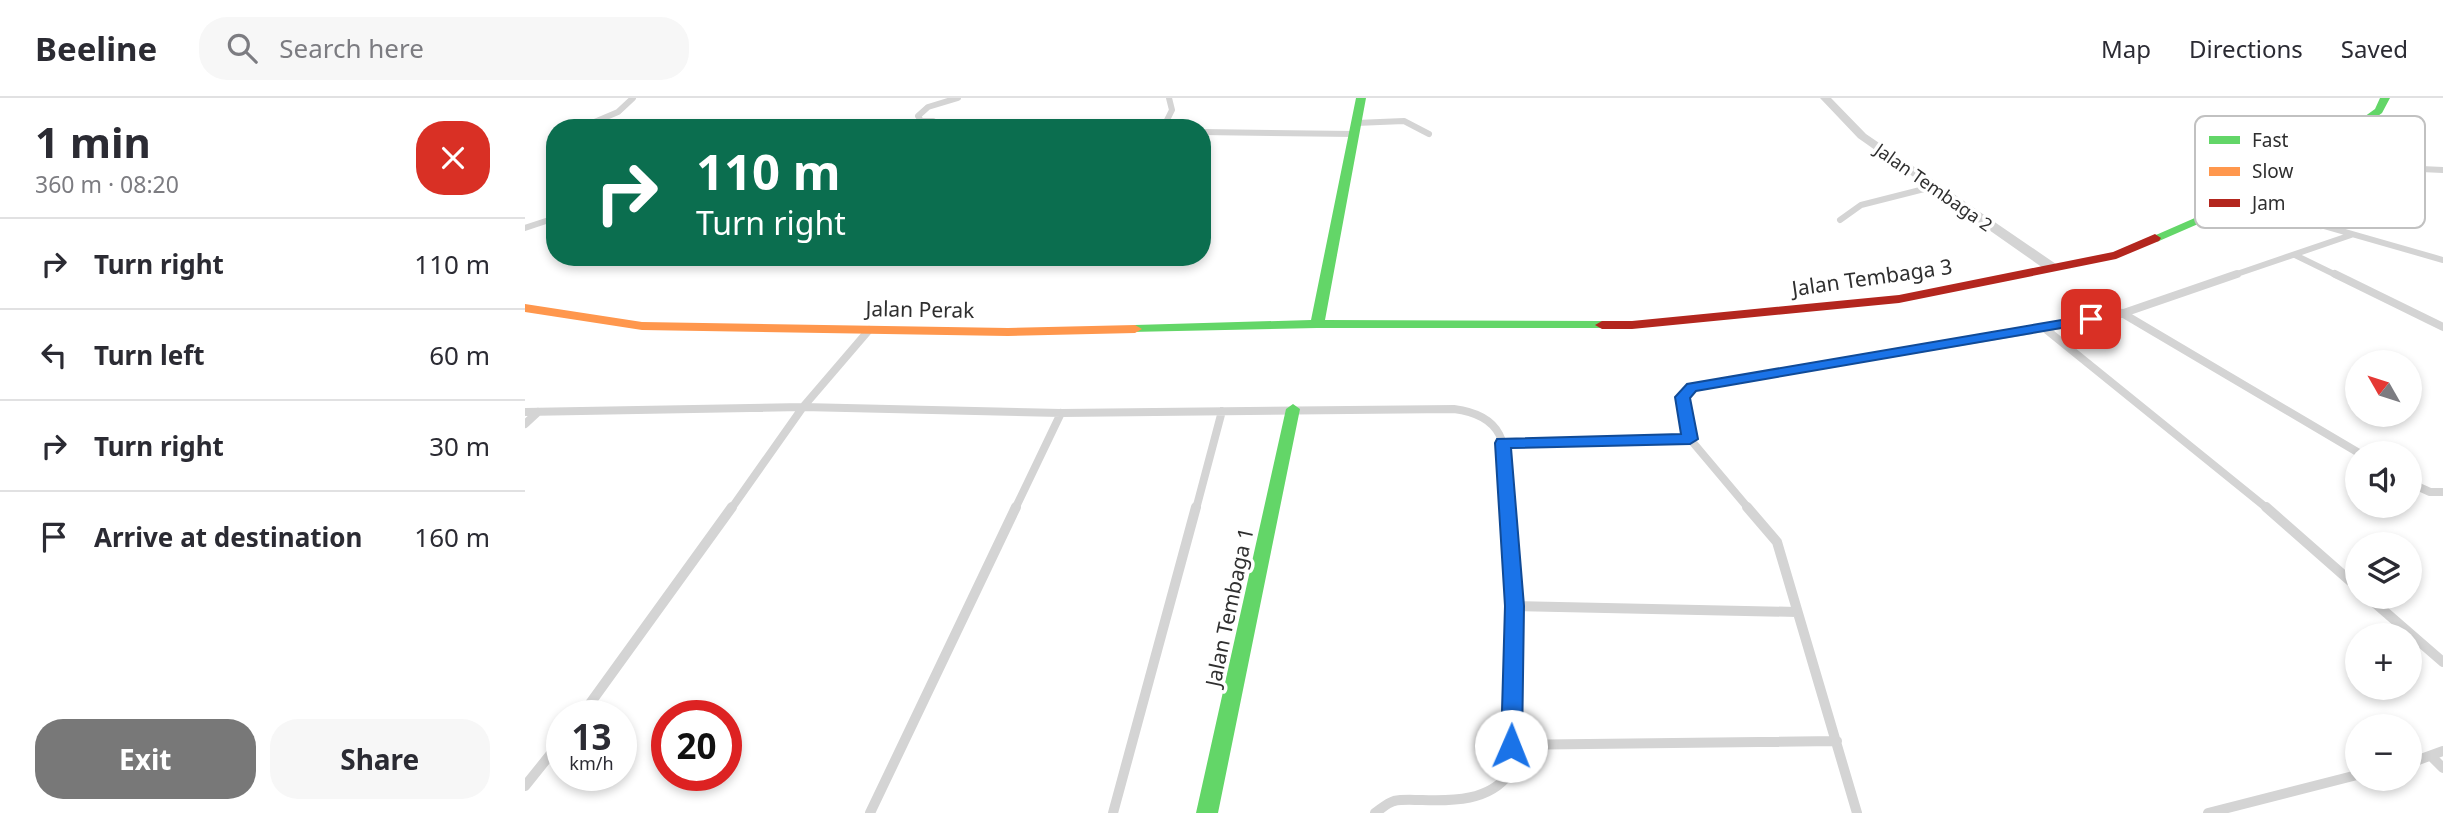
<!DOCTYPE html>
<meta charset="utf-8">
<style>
:root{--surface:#fff;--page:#f7f7f7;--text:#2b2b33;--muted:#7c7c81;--line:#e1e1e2;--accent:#787878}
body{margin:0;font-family:"Noto Sans",sans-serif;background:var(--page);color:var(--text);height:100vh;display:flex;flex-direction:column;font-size:26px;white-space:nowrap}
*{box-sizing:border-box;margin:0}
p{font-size:23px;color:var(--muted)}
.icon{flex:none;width:38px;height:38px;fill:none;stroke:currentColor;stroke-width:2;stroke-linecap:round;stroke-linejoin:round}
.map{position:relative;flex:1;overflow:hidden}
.sheet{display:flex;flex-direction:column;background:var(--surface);width:525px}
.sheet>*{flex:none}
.guide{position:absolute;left:21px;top:21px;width:665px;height:147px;border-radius:28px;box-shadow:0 4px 10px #0003;background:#0b6e4f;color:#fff;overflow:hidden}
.needle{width:46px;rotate:309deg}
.fabs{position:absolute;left:1820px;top:252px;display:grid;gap:14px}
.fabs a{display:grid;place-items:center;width:77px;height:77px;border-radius:50%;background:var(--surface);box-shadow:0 4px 10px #0003;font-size:35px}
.speed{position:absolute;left:21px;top:602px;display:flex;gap:14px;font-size:35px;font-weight:700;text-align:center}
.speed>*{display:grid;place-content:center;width:91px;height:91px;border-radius:50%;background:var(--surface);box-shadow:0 4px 10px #0003;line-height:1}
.speed small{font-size:18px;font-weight:400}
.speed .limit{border:10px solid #d22;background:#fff;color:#111}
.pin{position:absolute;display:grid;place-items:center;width:60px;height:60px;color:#fff;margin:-30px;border-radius:14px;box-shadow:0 4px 10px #0006}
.me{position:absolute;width:77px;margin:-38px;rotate:1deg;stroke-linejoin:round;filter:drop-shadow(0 0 5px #0008)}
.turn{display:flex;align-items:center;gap:24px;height:147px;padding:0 35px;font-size:32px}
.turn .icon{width:91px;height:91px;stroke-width:2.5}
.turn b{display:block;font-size:49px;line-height:60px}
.round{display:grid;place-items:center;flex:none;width:74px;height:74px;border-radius:28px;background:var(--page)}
.overview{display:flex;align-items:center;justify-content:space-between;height:119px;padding:0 35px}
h1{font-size:42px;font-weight:700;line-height:52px}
.primary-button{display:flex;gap:14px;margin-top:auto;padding:14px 35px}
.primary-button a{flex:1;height:80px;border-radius:28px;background:var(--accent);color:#fff;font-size:28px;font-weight:700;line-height:80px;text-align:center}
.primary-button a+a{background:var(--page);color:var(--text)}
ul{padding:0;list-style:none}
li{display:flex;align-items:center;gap:21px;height:91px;padding:0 35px;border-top:2px solid var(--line)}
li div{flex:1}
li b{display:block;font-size:26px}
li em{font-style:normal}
header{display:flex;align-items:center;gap:42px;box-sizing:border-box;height:98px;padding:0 35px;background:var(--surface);border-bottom:2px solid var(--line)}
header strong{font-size:33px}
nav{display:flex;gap:38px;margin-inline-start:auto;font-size:24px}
.search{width:490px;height:63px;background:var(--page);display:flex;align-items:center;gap:18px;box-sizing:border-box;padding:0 24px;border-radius:28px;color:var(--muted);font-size:26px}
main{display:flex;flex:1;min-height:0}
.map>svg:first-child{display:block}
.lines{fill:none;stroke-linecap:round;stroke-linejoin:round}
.lane-far2{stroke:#d4d4d4;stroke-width:6}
.lane-far1{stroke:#d4d4d4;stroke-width:8}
.lane{stroke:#d4d4d4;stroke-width:10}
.street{fill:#d4d4d4;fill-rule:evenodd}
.fast{fill:#63d668;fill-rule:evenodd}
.slow{fill:#ff974d;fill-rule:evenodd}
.jam{fill:#b3261e;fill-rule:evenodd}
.route{fill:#1a73e8;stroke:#114b97;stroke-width:2}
.labels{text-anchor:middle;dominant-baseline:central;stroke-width:7;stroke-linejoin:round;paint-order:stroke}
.far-street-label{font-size:18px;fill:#2f2f2f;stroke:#fff}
.street-label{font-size:21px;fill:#2f2f2f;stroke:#fff}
.key{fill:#fff;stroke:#c1c1c1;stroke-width:2}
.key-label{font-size:19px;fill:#2f2f2f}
</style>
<header>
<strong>Beeline</strong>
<div class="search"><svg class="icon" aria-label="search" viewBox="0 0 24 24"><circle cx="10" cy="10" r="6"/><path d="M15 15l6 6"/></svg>Search here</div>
<nav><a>Map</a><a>Directions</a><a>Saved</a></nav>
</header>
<main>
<section class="sheet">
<div class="overview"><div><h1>1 min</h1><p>360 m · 08:20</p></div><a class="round" style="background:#d93025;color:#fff"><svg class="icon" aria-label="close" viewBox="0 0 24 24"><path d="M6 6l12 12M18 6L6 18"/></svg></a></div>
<ul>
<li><svg class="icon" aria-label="right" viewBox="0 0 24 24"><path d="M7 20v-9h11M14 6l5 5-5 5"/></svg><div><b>Turn right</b></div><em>110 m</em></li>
<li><svg class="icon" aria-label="left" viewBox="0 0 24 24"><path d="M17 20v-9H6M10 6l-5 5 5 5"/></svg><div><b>Turn left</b></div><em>60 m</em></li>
<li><svg class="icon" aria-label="right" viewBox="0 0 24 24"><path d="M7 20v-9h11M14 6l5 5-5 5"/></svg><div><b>Turn right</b></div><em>30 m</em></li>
<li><svg class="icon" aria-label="arrive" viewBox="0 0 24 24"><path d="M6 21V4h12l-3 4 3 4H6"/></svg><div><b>Arrive at destination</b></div><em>160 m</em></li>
</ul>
<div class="primary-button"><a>Exit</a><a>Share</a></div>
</section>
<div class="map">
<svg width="1918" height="715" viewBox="0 0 1918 715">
<rect width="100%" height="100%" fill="#fff"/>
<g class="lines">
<path class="lane-far2" d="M408 23H396L393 18 403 9 433 0
M831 25 879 23 904 36
M60 28 93 14 108 0
M638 30 647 12 644 0
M677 34 829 36
M1715 104 1918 162
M1315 122 1336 107 1407 89
M1796 128 1819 108 1877 119 1896 71 1918 72
M0 130 30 120
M1770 157 1813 178
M1706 178 1826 137"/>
<path class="lane-far1" d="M1810 176 1918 229
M1597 215 1834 355
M1518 229 1743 411
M0 314 278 309 536 315 929 311C991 319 979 361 983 411
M0 326 13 314
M978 345 1165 341
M1885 385 1905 394H1918
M206 411 278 309 344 232
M490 411 536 315
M671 411 697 313
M1224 411 1165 341 1157 299 1167 289 1590 218 1712 176"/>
<path class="lane" d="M1222 409 1252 444 1332 715
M1741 409 1832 489
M1843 499 1918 564
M990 508 1272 514
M56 618 207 409
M986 647 1312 643
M1907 659 1918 670
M1885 665 1918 653
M0 688 37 642
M345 715 491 409
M588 715 671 409
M850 715C856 711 862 705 869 703 878 701 888 702 897 702 928 703 964 703 984 676L990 508 983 409
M1683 715 1832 677"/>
<path class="street" d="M1295 0H1306L1341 36 1531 166V172H1521L1333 40Z"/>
<path class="fast" d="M831 0H841L800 222 1077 223 1084 227 1082 230H792L605 234 603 231 610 227 786 222Z
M1855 0H1865L1857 15 1797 59 1719 106 1634 143 1630 144 1624 140 1711 102 1789 55 1850 11Z
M768 306 775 311 693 715H671L761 311Z"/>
<path class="slow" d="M0 206 117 224 483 230 610 227 617 231 610 235 483 238 117 232 0 214Z"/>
<path class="jam" d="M1630 136 1636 140 1634 143 1591 161 1374 205 1107 231H1077L1070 227 1077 223H1107L1374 197 1588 154Z"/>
</g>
<path class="route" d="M1566 217 1573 221 1571 224 1171 293 1165 300 1173 341 1165 346 986 350 999 508 997 648 994 654 986 657 979 654 976 648 980 508 970 345 972 341 1156 336 1150 299 1162 286Z"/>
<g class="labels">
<g class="far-street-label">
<text transform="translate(1409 89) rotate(35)">Jalan Tembaga 2</text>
</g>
<g class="street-label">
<text transform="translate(1347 179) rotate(-8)">Jalan Tembaga 3</text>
<text transform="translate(395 211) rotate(1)">Jalan Perak</text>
<text transform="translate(704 509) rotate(-78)">Jalan Tembaga 1</text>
</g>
</g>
<rect x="1670" y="18" width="230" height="112" rx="10" class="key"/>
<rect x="1684" y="38" width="31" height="8" fill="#63d668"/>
<rect x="1684" y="69" width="31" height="9" fill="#ff974d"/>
<rect x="1684" y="101" width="31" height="8" fill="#b3261e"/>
<g class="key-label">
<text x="1727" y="49">Fast</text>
<text x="1727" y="80">Slow</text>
<text x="1727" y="112">Jam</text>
</g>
</svg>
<div class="fabs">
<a><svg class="needle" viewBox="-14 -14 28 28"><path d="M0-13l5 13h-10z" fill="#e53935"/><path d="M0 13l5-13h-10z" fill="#7c7c81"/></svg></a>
<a><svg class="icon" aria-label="sound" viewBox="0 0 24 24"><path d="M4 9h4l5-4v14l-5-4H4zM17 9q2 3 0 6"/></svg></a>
<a><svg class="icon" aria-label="layers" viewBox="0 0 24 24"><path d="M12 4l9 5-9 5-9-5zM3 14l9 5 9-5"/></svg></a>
<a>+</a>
<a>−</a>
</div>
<div class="speed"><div>13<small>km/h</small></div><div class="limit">20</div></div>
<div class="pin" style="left:1566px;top:221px;background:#d93025"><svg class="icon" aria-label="arrive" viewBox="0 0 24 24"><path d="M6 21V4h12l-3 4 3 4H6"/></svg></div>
<svg class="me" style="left:986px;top:648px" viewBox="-20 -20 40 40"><circle r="19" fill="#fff"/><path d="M0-13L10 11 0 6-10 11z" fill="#1a73e8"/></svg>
<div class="guide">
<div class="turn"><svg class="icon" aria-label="right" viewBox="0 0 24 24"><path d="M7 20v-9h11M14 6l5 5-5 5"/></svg><div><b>110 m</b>Turn right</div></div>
</div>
</div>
</main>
